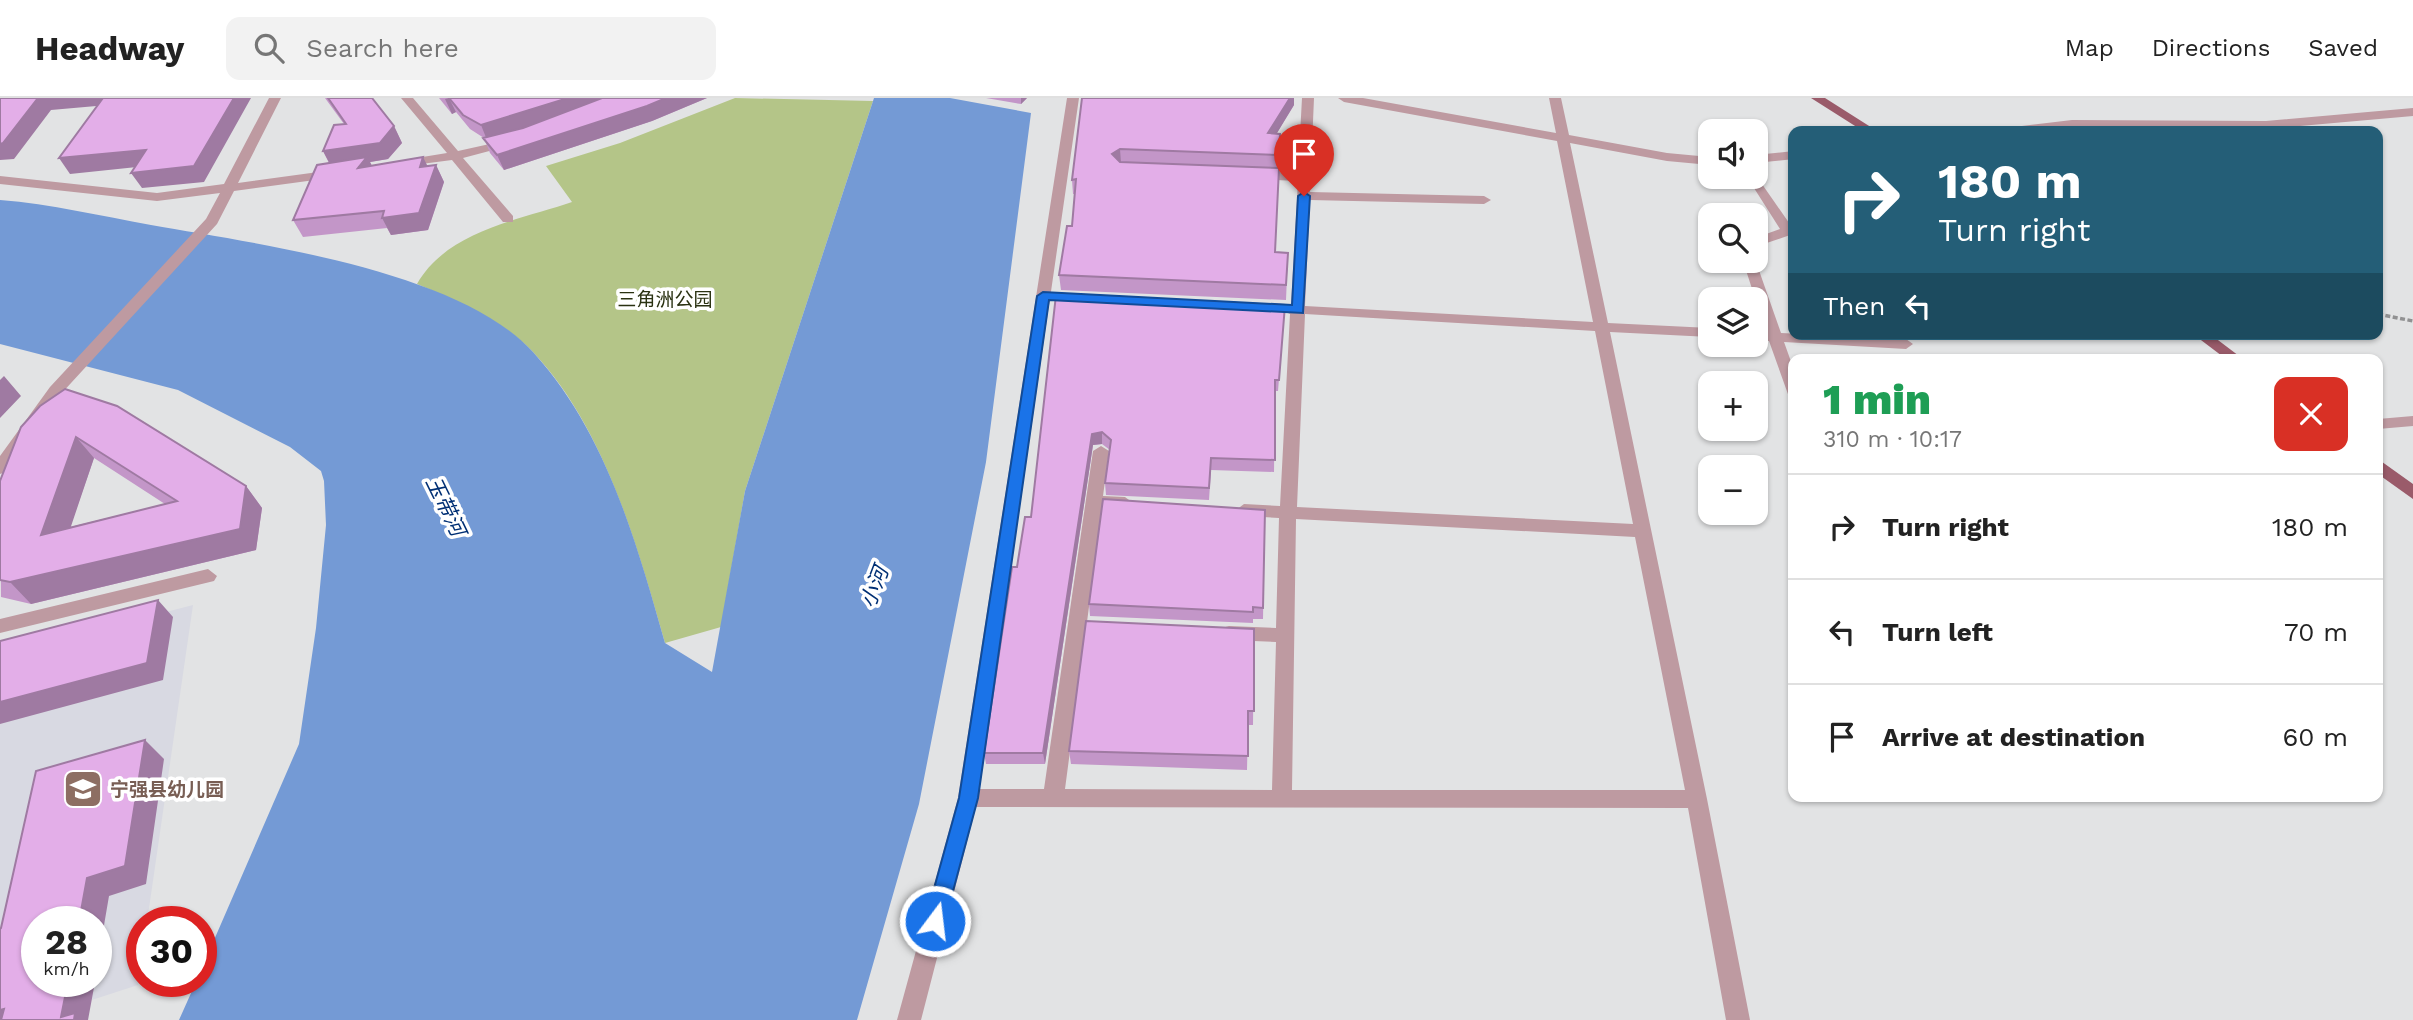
<!DOCTYPE html>
<meta charset="utf-8">
<style>
:root{--surface:#fff;--page:#f2f2f2;--text:#222;--muted:#767676;--line:#e0e0e0}
body{margin:0;font-family:"Work Sans","Noto Sans SC",sans-serif;background:var(--page);color:var(--text);height:100vh;display:flex;flex-direction:column;font-size:26px;white-space:nowrap}
*{box-sizing:border-box;margin:0}
p{font-size:23px;color:var(--muted)}
.icon{flex:none;width:38px;height:38px;fill:none;stroke:currentColor;stroke-width:2;stroke-linecap:round;stroke-linejoin:round}
.map{position:relative;flex:1;overflow:hidden}
.drawer{position:absolute;left:1788px;top:256px;width:595px;height:448px;display:flex;flex-direction:column;background:var(--surface);border-radius:14px;box-shadow:0 2px 5px #0004}
.drawer>*{flex:none}
.hud{position:absolute;left:1788px;top:28px;width:595px;height:214px;border-radius:14px;box-shadow:0 2px 5px #0004;background:#245e77;color:#fff;overflow:hidden}
.fabs{position:absolute;left:1698px;top:21px;display:grid;gap:14px}
.fabs a{display:grid;place-items:center;width:70px;height:70px;border-radius:14px;background:var(--surface);box-shadow:0 2px 5px #0004;font-size:35px}
.speed{position:absolute;left:21px;top:808px;display:flex;gap:14px;font-size:35px;font-weight:700;text-align:center}
.speed>*{display:grid;place-content:center;width:91px;height:91px;border-radius:50%;background:var(--surface);box-shadow:0 2px 5px #0004;line-height:1}
.speed small{font-size:18px;font-weight:400}
.speed .limit{border:10px solid #d22;background:#fff;color:#111}
.pin{position:absolute;display:grid;place-items:center;width:60px;height:60px;color:#fff;margin:-72px -30px;border-radius:50% 50% 50% 0;rotate:-45deg;box-shadow:0 0 7px #0007}
.pin .icon{rotate:45deg}
.me{position:absolute;width:77px;margin:-38px;rotate:15deg;stroke-linejoin:round;filter:drop-shadow(0 0 5px #0008)}
.turn{display:flex;align-items:center;gap:24px;height:147px;padding:0 35px;font-size:32px}
.turn .icon{width:91px;height:91px;stroke-width:2.5}
.turn b{display:block;font-size:49px;line-height:60px}
.then{display:flex;align-items:center;height:66px;padding:0 35px;background:#0003;gap:14px;font-size:26px}
.round{display:grid;place-items:center;flex:none;width:74px;height:74px;border-radius:14px;background:var(--page)}
.head{display:flex;align-items:center;justify-content:space-between;height:119px;padding:0 35px}
h1{font-size:42px;font-weight:800;line-height:52px;color:#1e9e55}
ul{padding:0;list-style:none}
li{display:flex;align-items:center;gap:21px;height:105px;padding:0 35px;border-top:2px solid var(--line)}
li div{flex:1}
li b{display:block;font-size:26px}
li em{font-style:normal}
header{display:flex;align-items:center;gap:42px;box-sizing:border-box;height:98px;padding:0 35px;background:var(--surface);border-bottom:2px solid var(--line)}
header strong{font-size:33px}
nav{display:flex;gap:38px;margin-inline-start:auto;font-size:24px}
.search{width:490px;height:63px;background:var(--page);display:flex;align-items:center;gap:18px;box-sizing:border-box;padding:0 24px;border-radius:14px;color:var(--muted);font-size:26px}
.map>svg:first-child{display:block}
.built{fill:#d8d9e2;fill-rule:evenodd}
.green{fill:#b4c588}
.water{fill:#749ad5}
.lines{fill:none;stroke-linecap:round;stroke-linejoin:round}
.path{stroke:#919192;stroke-width:3.5;stroke-dasharray:5 2.5;stroke-linecap:butt}
.minor{fill:#be9aa1;fill-rule:evenodd}
.major{fill:#9a5b6a;fill-rule:evenodd}
.wall{fill:#c396c8;fill-rule:evenodd}
.shaded-wall{fill:#9f7aa2}
.building{fill:#e3aee8;stroke:#9f7aa2;stroke-width:2;fill-rule:evenodd}
.route{fill:#1a73e8;stroke:#114b97;stroke-width:2}
.labels{text-anchor:middle;dominant-baseline:central;stroke-width:7;stroke-linejoin:round;paint-order:stroke}
.park-label{font-size:19px;fill:#2a3212;stroke:#fff}
.education-label{font-size:19px;font-weight:bold;fill:#785e54;stroke:#fff;text-anchor:start}
.water-label{font-size:21px;font-style:italic;fill:#002f74;stroke:#fff}
</style>
<header>
<strong>Headway</strong>
<div class="search"><svg class="icon" aria-label="search" viewBox="0 0 24 24"><circle cx="10" cy="10" r="6"/><path d="M15 15l6 6"/></svg>Search here</div>
<nav><a>Map</a><a>Directions</a><a>Saved</a></nav>
</header>
<div class="map">
<svg width="2413" height="922" viewBox="0 0 2413 922">
<rect width="100%" height="100%" fill="#e2e3e4"/>
<path class="built" d="M193 507 147 824H142L138 887 30 922H0V557ZM37 824H96V884H37Z"/>
<path class="green" d="M735 0 873 3 745 393 721 529 665 545C637 447 604 328 532 253 501 221 457 203 417 186 447 133 519 122 572 104L546 68 620 45Z"/>
<path class="water" d="M874 0H950L1031 15 986 364 919 706 857 922H179L196 884H201V872L299 646 316 530 326 427 324 383 321 373 290 349 178 292 0 246V102C51 106 101 118 151 127 258 146 458 172 533 254 606 334 636 443 665 545L712 574 745 393Z"/>
<g class="lines">
<path class="path" d="M2378 216 2413 223"/>
<path class="minor" d="M269 0H281L238 85 333 72 337 73V79L234 93 217 126 60 297 6 374 0 376V358L50 289 206 121 220 95 157 103 0 86V78L157 95 224 86Z
M401 0H413L458 53 512 41V47L463 60 513 118V124H503L452 62 398 69V63L447 55Z
M1067 0H1079L979 691H1044L1093 353 1101 348 1109 353 1103 398 1125 399 1133 405 1125 411 1102 410 1065 691 1272 692 1276 544 1229 542 1222 540 1220 535 1222 530 1229 528 1276 530 1279 420 1244 418 1236 412 1244 406 1280 408 1290 216 1280 211 1291 207 1298 83 1255 81 1249 77 1255 73 1298 75 1302 0H1314L1310 94 1484 98 1491 102 1484 106 1310 102 1305 208 1593 224 1557 43 1344 4 1338 0H1363L1556 35 1549 0H1561L1569 37 1667 55 1710 59V67L1667 63 1570 45 1608 225 1710 230V239L1610 234 1707 701 1750 922H1726L1688 710 976 709 921 922H897L958 700ZM1305 216 1595 233 1633 426 1297 409ZM1296 421 1635 439 1685 692H1292Z
M2413 10V18L2266 31 2072 30 2008 33 2014 29 2072 22 2266 23Z
M1794 53V61L1755 65V57Z
M1755 76 1794 132 1793 136 1755 149V140L1780 131 1747 79H1755Z
M1755 161 1781 235 1906 241 1913 246 1906 251 1784 244 1794 272V300L1789 299 1769 243H1755V233L1766 234 1743 163Z
M2413 318V328L2378 331V321Z
M208 471 217 478 214 483 0 535V521Z"/>
<path class="major" d="M1811 0H1825L1877 33H1863Z
M2193 236H2210L2243 261H2226Z
M2378 361 2413 386V401L2378 376Z"/>
</g>
<path class="wall" d="M325 0H372L394 28 402 45 388 61 370 64 372 68 436 67 444 84 428 132 391 137 387 130 303 139 293 122 329 65 323 53 344 26Z
M439 0H707L652 23 504 72 490 55 484 40 470 31 456 14 452 16Z
M986 0H1027L1021 6Z
M1082 0 1294 7 1276 36H1280L1275 154 1288 155 1286 202 1061 192 1059 177 1072 128 1075 96H1073L1072 82Z
M1056 197 1285 207 1278 293H1275L1274 374 1211 372 1209 402 1106 397 1105 385 1110 352 1102 346 1093 347 1045 666H986L984 655 1017 469 1031 419Z
M40 308 246 388 262 410 256 452 31 506 1 499 0 383ZM94 360 165 406 70 429Z
M1265 412 1263 521H1253V525L1090 518 1089 506Z
M1254 531 1253 627H1248L1247 672 1071 666 1069 653Z"/>
<path class="shaded-wall" d="M38 0H116L119 6 51 12 14 61 0 62V46Z
M234 0H251L204 84 142 90 131 75Z
M449 0 456 14 452 16 445 1Z
M568 0H618L487 42 481 27Z
M666 0H707L652 23 504 72 497 57Z
M1021 0H1027L1021 6Z
M1290 0H1294V7L1268 50V35Z
M394 28 402 45 388 61 370 64 376 76 332 70 323 53Z
M1120 51 1121 65 1112 56Z
M146 52 156 67 70 76 59 60Z
M423 59 431 75 420 69Z
M436 67 444 84 428 132 391 137 382 120Z
M4 278 21 298 0 320V282Z
M1102 334V346L1093 347 1045 666 1043 655 1092 336Z
M76 339 94 360 61 458 41 437Z
M246 388 262 410 256 452 31 506 10 484Z
M158 502 173 519 163 582 0 626V604Z
M145 642 164 661 146 786 109 798 96 874V824H79L87 780Z
M68 884H95L88 922H66L61 919Z
M4 911 21 922H0V912Z"/>
<path class="building" d="M0 0H38L3 45 0 46Z
M103 0H234L194 68 131 75 146 52 59 60Z
M328 0H372L394 28 380 45 323 53 334 27 346 26Z
M449 0H568L481 27 463 17Z
M602 0H666L647 8 497 57 483 40 523 30Z
M1082 0H1290L1268 35 1280 36 1279 57 1120 51 1112 56 1120 64 1279 70 1275 154 1288 155 1286 187 1059 177 1067 128H1072L1076 81 1072 82Z
M367 59 358 70 423 59 420 69 436 67 419 115 382 120 384 113 293 122 317 67Z
M1056 197 1285 207 1279 282H1275V362L1211 360 1209 390 1105 385 1111 342 1102 334 1092 336 1043 655H984L1012 469H1017L1025 419H1031Z
M65 291 117 308 246 388 240 431 10 484 0 482V383L21 329 40 308ZM76 339 177 403 41 437Z
M1103 401 1265 412 1263 510 1253 509V514L1089 506Z
M158 502 147 565 0 604V543Z
M1086 523 1254 531V613H1248V658L1069 653Z
M145 642 125 768 87 780 79 824H37V884H68L61 919 75 915 74 922H1L4 911 0 912V831L1 830 36 673Z"/>
<path class="route" d="M1304 94 1310 98 1303 215 1049 202 978 700 945 823 942 830 935 833 928 830 925 823 959 700 1037 198 1043 194 1292 207 1298 98Z"/>
<defs>
<g id="school-square" transform="scale(2.0125)"><rect x="-9" y="-9" width="18" height="18" rx="4" fill="#8d6e63" stroke="#fff"/><path d="M0-5L7-2L0 1L-7-2ZM-4 1L0 2.5L4 1V4Q0 6-4 4Z" fill="#fff"/></g>
</defs>
<g fill-rule="evenodd">
<use href="#school-square" x="83" y="691"/>
</g>
<g class="labels">
<g class="park-label">
<text x="665" y="201">三角洲公园</text>
</g>
<g class="education-label">
<text x="110" y="691">宁强县幼儿园</text>
</g>
<g class="water-label">
<text transform="translate(446 408) rotate(64)">玉带河</text>
<text transform="translate(874 489) rotate(-69)">小河</text>
</g>
</g>
</svg>
<div class="fabs">
<a><svg class="icon" aria-label="sound" viewBox="0 0 24 24"><path d="M4 9h4l5-4v14l-5-4H4zM17 9q2 3 0 6"/></svg></a>
<a><svg class="icon" aria-label="search" viewBox="0 0 24 24"><circle cx="10" cy="10" r="6"/><path d="M15 15l6 6"/></svg></a>
<a><svg class="icon" aria-label="layers" viewBox="0 0 24 24"><path d="M12 4l9 5-9 5-9-5zM3 14l9 5 9-5"/></svg></a>
<a>+</a>
<a>−</a>
</div>
<div class="speed"><div>28<small>km/h</small></div><div class="limit">30</div></div>
<div class="pin" style="left:1304px;top:98px;background:#d93025"><svg class="icon" aria-label="arrive" viewBox="0 0 24 24"><path d="M6 21V4h12l-3 4 3 4H6"/></svg></div>
<svg class="me" style="left:935px;top:823px" viewBox="-20 -20 40 40"><circle r="17" fill="#1a73e8" stroke="#fff" stroke-width="3"/><path d="M0-11L8 9 0 5-8 9z" fill="#fff"/></svg>
<div class="hud">
<div class="turn"><svg class="icon" aria-label="right" viewBox="0 0 24 24"><path d="M7 20v-9h11M14 6l5 5-5 5"/></svg><div><b>180 m</b>Turn right</div></div>
<div class="then">Then<svg class="icon" aria-label="left" viewBox="0 0 24 24"><path d="M17 20v-9H6M10 6l-5 5 5 5"/></svg></div>
</div>
<section class="drawer">
<div class="head"><div><h1>1 min</h1><p>310 m · 10:17</p></div><a class="round" style="background:#d93025;color:#fff"><svg class="icon" aria-label="close" viewBox="0 0 24 24"><path d="M6 6l12 12M18 6L6 18"/></svg></a></div>
<ul>
<li><svg class="icon" aria-label="right" viewBox="0 0 24 24"><path d="M7 20v-9h11M14 6l5 5-5 5"/></svg><div><b>Turn right</b></div><em>180 m</em></li>
<li><svg class="icon" aria-label="left" viewBox="0 0 24 24"><path d="M17 20v-9H6M10 6l-5 5 5 5"/></svg><div><b>Turn left</b></div><em>70 m</em></li>
<li><svg class="icon" aria-label="arrive" viewBox="0 0 24 24"><path d="M6 21V4h12l-3 4 3 4H6"/></svg><div><b>Arrive at destination</b></div><em>60 m</em></li>
</ul>
</section>
</div>
